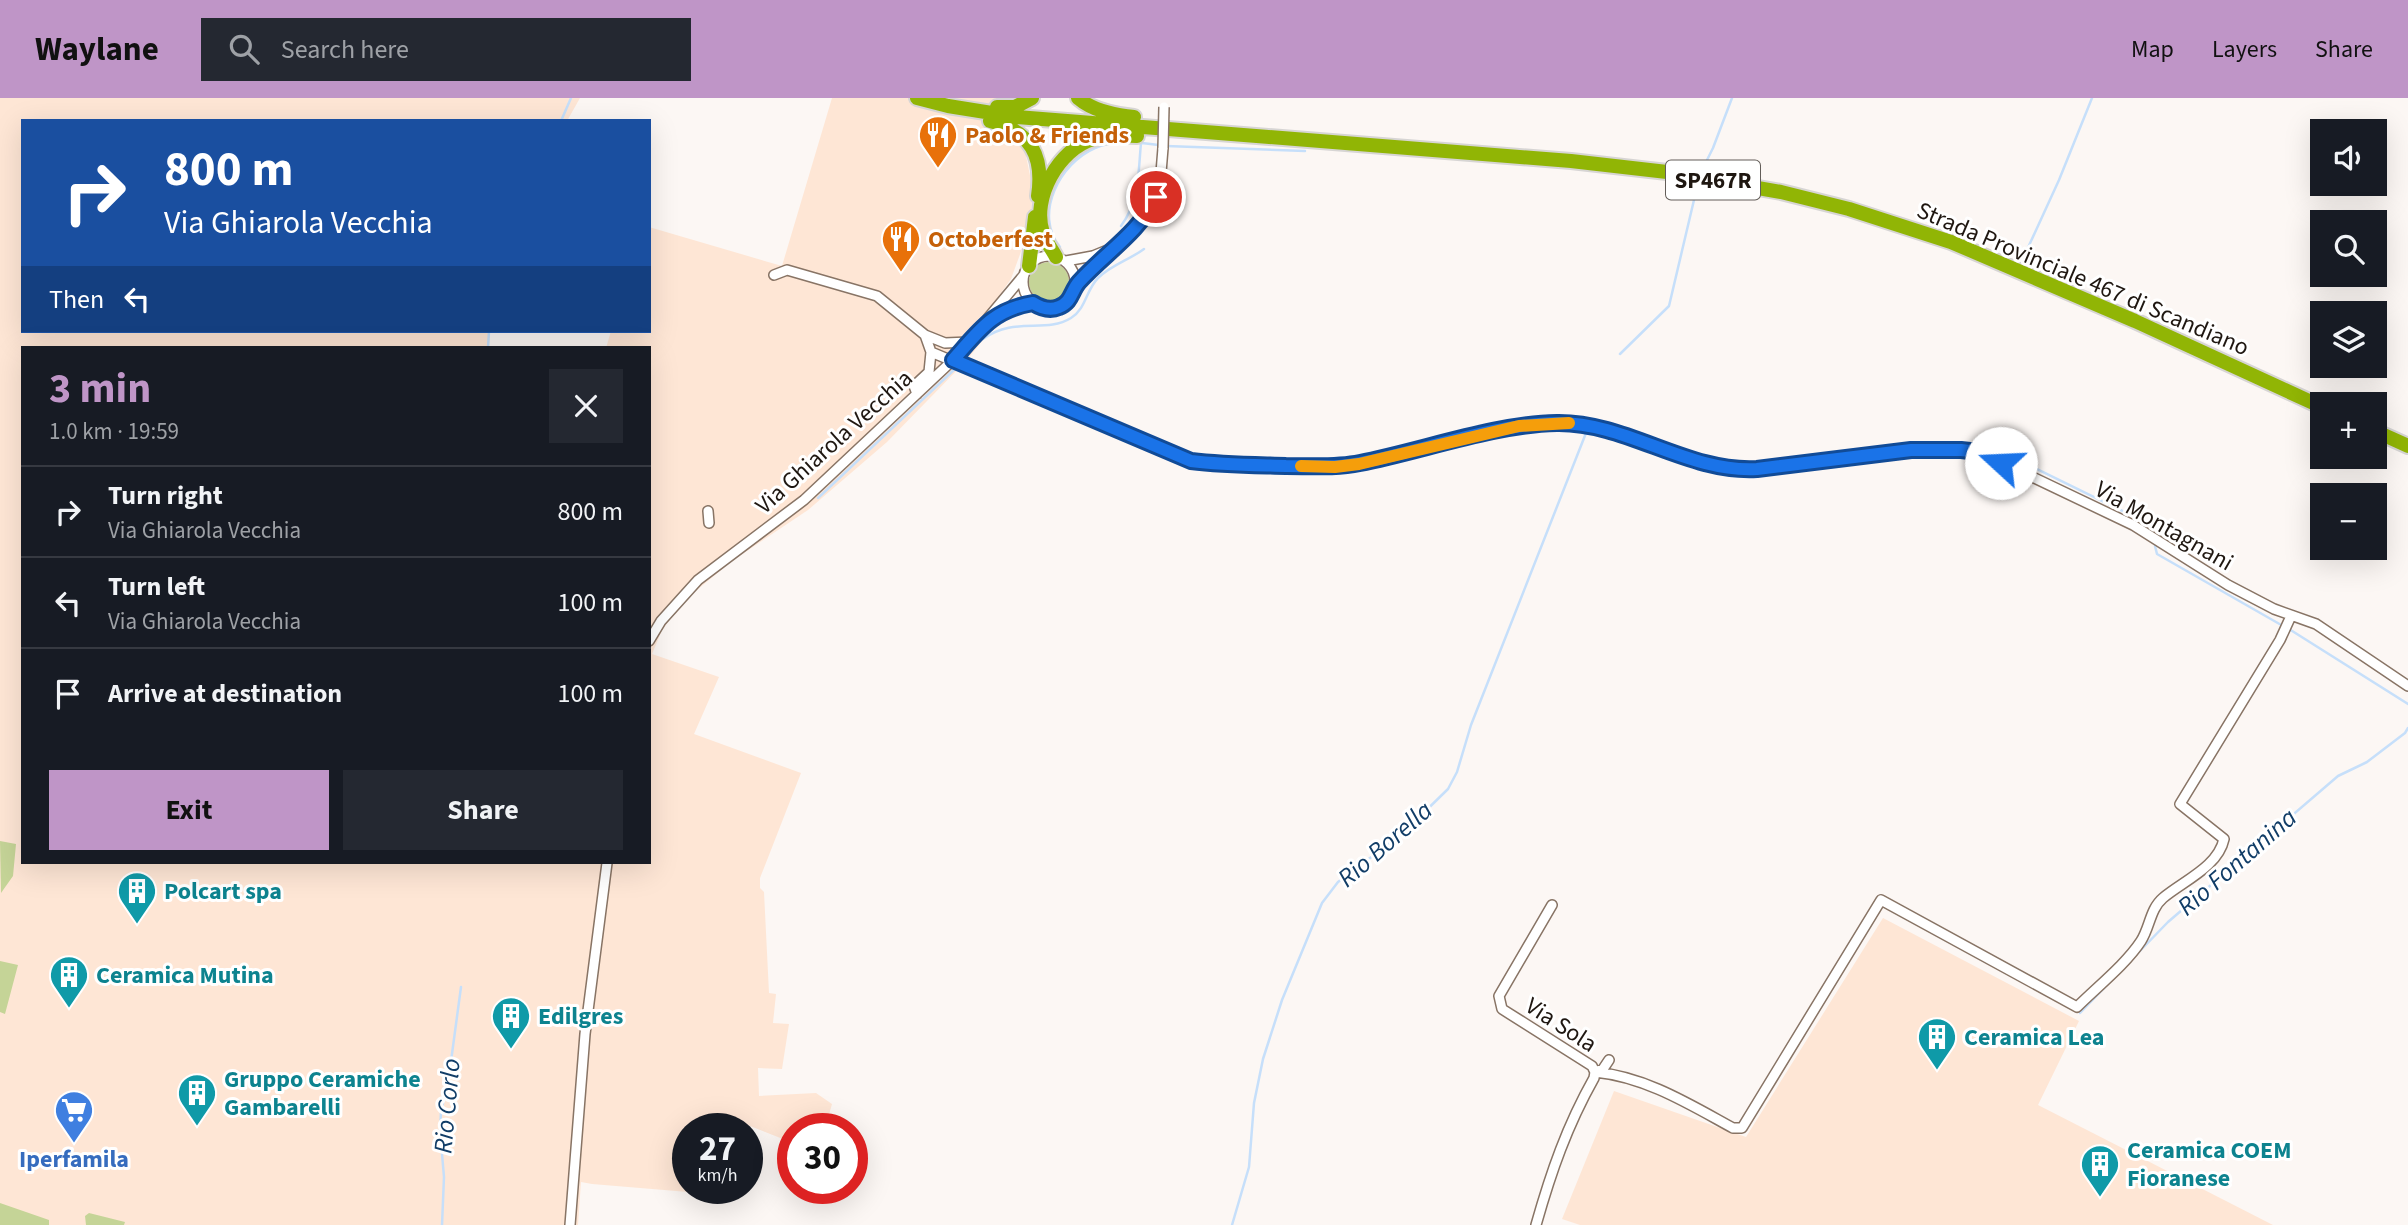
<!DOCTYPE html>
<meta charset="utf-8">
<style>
:root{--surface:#171b24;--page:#242831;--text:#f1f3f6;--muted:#9ea1a6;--line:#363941;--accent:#bf95c7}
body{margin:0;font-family:"Source Sans 3",sans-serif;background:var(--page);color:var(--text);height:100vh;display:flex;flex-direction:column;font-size:26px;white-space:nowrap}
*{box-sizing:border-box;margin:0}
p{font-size:23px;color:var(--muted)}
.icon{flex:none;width:38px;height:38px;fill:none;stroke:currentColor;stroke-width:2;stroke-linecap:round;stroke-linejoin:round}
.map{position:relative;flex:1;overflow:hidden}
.details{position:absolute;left:21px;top:248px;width:630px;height:518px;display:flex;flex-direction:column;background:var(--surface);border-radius:0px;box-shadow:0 7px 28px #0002}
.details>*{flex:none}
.guide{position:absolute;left:21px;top:21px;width:630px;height:214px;border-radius:0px;box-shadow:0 7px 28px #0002;background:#1a4fa0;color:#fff;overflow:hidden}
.tools{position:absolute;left:2310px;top:21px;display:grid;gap:14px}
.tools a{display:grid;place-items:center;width:77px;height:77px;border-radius:0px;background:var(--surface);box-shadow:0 7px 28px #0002;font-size:35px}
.speed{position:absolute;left:672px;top:1015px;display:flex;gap:14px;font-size:35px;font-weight:700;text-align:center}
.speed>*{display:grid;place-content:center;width:91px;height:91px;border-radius:50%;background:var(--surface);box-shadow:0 7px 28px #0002;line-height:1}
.speed small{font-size:18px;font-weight:400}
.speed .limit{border:10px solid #d22;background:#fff;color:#111}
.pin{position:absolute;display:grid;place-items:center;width:60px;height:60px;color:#fff;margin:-30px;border:4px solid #fff;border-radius:50%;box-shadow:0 2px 7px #0007}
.me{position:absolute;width:77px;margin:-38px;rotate:290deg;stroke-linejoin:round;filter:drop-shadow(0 0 5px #0008)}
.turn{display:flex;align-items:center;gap:24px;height:147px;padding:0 28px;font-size:32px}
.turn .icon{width:91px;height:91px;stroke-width:2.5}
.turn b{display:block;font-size:49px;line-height:60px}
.then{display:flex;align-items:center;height:66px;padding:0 28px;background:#0003;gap:14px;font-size:26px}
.round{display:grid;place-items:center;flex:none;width:74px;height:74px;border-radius:0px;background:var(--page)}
.head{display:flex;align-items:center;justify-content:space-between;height:119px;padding:0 28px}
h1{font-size:42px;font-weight:700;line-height:52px;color:var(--accent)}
.cta{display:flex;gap:14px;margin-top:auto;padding:14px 28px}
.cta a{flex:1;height:80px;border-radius:0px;background:var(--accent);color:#111;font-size:28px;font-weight:700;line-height:80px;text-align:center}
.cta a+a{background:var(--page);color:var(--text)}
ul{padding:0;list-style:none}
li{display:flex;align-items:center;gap:21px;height:91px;padding:0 28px;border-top:2px solid var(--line)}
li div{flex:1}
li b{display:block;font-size:26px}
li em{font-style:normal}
header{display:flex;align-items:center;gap:42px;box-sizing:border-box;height:98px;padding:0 35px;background:var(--accent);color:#111}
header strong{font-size:33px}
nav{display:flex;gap:38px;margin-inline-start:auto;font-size:24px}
.search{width:490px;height:63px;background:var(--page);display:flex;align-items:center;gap:18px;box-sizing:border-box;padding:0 24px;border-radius:0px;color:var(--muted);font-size:26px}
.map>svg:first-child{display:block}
.built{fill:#fee6d5}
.green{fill:#c5d497}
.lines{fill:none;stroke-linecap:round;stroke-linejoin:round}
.stream{stroke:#c6dffa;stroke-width:2.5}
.minor-casing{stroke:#887465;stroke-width:12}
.highway-casing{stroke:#d7d5d4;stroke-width:18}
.minor{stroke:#fff;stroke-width:9}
.highway{stroke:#91b505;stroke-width:14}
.minor-bridge-casing{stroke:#887465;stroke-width:12;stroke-linecap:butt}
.minor-bridge{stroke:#fff;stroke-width:9}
.route-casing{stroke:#114b97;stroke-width:18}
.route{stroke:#1a73e8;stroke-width:12}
.slow{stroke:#f59e0b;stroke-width:12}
.labels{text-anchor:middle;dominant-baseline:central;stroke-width:6;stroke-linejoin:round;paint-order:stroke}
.shield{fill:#fff;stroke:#625d58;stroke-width:2}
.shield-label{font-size:23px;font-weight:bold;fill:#1f1711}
.food-label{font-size:24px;font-weight:bold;fill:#c56008;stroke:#fff;text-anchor:start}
.street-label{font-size:24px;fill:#1f1711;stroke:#fff}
.culture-label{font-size:24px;font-weight:bold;fill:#0d838f;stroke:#fff;text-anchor:start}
.shop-label{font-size:24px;font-weight:bold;fill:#366cbe;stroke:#fff}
.water-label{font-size:26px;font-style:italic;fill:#113d67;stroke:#fff}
</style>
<header>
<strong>Waylane</strong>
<div class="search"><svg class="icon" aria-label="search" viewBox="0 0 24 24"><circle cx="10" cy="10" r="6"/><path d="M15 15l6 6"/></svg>Search here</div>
<nav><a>Map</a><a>Layers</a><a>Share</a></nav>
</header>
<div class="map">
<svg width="2408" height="1127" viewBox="0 0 2408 1127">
<rect width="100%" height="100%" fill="#fcf7f4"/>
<path class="built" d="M0 0H580L567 23H23V233H490L489 250H23V765H649V250H606L611 233H649V129L782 168 832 0H1024L1010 20 1025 53 1033 92 1030 129 1011 181 986 216 988 236 966 263 887 344 808 412 732 463 686 501 662 532 652 556 719 579 694 636 801 675 760 780V790L764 794 769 895 776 896 773 925 789 926 782 971 758 970 759 998 816 995 832 1006 825 1031H793V1045L745 1026 743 1031H688V1090H726L724 1097 592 1086 581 1084 578 1127H0Z
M1883 820 2079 923 2038 1007 2273 1127H1580L1562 1121 1614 993 1746 1039Z"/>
<path class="green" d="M1029 184a20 20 0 1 1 40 0a20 20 0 1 1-40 0Z
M0 743 16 746 13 778 1 795Z
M0 863 18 867 5 916 0 914Z
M0 1105 49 1122V1127H0Z
M89 1115 125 1124 124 1127H86L85 1118Z"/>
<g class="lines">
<path class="stream" d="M561 23 571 0
M1166 48 1305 53
M1701 74 1713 50 1732 0
M1121 128C1140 102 1138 76 1141 45
M1060 149C1033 116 1060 65 1095 50 1114 41 1139 45 1159 47
M2026 154 2059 82 2092 0
M983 241C1015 218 1045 236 1071 220 1086 211 1086 192 1098 180 1111 167 1129 162 1144 151
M488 250 489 233
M1620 256 1669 208 1698 85
M1996 351 2149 426 2150 429
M818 400 958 268
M2155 448 2157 456 2283 528
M2289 531 2408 606
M2136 857 2168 824 2338 678 2367 664 2405 635 2408 630
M2080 915 2107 887
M442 1127 444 1079 440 1033 441 1014 449 978 461 889
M1232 1127 1249 1069 1254 1005 1263 961 1282 902 1322 805 1338 784 1402 736 1448 691 1457 674 1471 627 1586 335"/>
<g class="minor-casing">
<path id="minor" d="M1023 184a26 26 0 1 1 52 0a26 26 0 1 1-52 0Z
M1066 163 1093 158 1110 151
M774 177 787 172 877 198 925 237 945 245 969 244
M1076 187 1135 132 1148 116 1160 87 1163 50
M990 223 1012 209 1033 205
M931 254 1191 363C1223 367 1254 367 1286 368 1311 368 1336 370 1360 365 1423 353 1495 326 1557 325 1627 324 1687 375 1757 371 1829 362 1908 345 1980 354L2133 427 2228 487 2274 511 2316 526 2408 588
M917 296 914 288 929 274 931 254 925 237
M708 413 709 425
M649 543 661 523 698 482 804 402 953 262 1024 177
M1609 962 1603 971 1595 974C1646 979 1689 1006 1733 1030H1742L1881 802 2077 909C2097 889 2126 866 2141 843 2150 829 2150 811 2163 800 2183 783 2218 769 2224 741L2180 706 2280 542 2291 518
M570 1127 585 936 607 765
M1536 1127C1551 1074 1567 1028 1594 980L1595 974 1592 968 1502 911 1499 898 1552 807"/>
</g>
<g class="highway-casing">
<path id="highway" d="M917 0 948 8 1017 19 1571 63 1667 74 1781 94 1849 111 1951 144 2135 223 2322 309
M1078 0C1093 13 1114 17 1134 19
M997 9H1015L1032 0
M990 23C1031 33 1044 58 1038 98
M1056 159C1052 151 1045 143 1043 135 1031 100 1059 51 1093 41 1107 37 1122 37 1137 38
M1029 168 1035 119
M2375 333 2408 348"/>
</g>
<use href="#minor" class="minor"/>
<use href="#highway" class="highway"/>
<g class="minor-bridge-casing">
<path id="minor-bridge" d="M1163 50 1164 9"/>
</g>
<use href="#minor-bridge" class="minor-bridge"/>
</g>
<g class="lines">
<g class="route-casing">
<path id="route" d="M1156 99C1139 135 1105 155 1079 184 1071 193 1072 204 1059 209 1050 213 1041 210 1033 205 992 212 979 233 953 262L1191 363C1223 367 1254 367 1286 368 1311 368 1336 370 1360 365 1422 353 1495 326 1557 325 1627 324 1687 375 1757 371L1911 352H1961L1979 354 2001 365"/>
</g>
<use href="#route" class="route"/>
<path class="slow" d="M1301 368 1335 369 1359 366 1519 328 1569 325"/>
</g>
<defs>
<g id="restaurant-pin" transform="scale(2.0125)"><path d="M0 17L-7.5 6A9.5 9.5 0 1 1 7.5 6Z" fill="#e8710a" stroke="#fff"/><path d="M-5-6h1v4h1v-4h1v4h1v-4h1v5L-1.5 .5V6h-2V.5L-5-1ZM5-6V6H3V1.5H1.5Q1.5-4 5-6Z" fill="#fff"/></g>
<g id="building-pin" transform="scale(2.0125)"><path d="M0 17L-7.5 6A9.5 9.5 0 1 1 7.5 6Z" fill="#0f9aa8" stroke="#fff"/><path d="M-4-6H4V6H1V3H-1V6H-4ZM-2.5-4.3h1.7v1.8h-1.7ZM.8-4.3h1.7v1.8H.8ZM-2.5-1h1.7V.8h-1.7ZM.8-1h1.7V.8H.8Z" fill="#fff"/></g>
<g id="supermarket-pin" transform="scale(2.0125)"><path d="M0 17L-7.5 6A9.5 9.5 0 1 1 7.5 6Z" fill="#3f7fe0" stroke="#fff"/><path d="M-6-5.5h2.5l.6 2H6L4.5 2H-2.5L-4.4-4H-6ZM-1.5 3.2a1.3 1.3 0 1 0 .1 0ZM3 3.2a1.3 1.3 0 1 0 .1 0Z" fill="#fff"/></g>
</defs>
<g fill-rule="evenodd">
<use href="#restaurant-pin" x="938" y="37"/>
<use href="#restaurant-pin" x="901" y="141"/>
<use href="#building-pin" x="137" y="793"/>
<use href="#building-pin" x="69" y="877"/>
<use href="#building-pin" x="511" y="918"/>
<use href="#building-pin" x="1937" y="939"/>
<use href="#building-pin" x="197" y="995"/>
<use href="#supermarket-pin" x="74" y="1012"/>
<use href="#building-pin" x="2100" y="1066"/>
</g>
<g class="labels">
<rect class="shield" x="1666" y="62.5" width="94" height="39" rx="5"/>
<g class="shield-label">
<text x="1713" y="82">SP467R</text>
</g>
<g class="food-label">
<text x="965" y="37">Paolo &amp; Friends</text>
<text x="928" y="141">Octoberfest</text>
</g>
<g class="street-label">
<text transform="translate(2083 181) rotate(23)">Strada Provinciale 467 di Scandiano</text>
<text transform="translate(834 344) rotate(-42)">Via Ghiarola Vecchia</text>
<text transform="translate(2164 428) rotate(30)">Via Montagnani</text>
<text transform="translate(1561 927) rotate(33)">Via Sola</text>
</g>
<g class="culture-label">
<text x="164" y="793">Polcart spa</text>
<text x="96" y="877">Ceramica Mutina</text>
<text x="538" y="918">Edilgres</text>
<text x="1964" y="939">Ceramica Lea</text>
<text x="224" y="981">Gruppo Ceramiche<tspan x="224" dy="28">Gambarelli</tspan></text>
<text x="2127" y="1052">Ceramica COEM<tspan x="2127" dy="28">Fioranese</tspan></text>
</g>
<g class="shop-label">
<text x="74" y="1061">Iperfamila</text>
</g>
<g class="water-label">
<text transform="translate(1385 746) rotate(-41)">Rio Borella</text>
<text transform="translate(2237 764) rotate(-41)">Rio Fontanina</text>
<text transform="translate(447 1008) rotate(-85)">Rio Corlo</text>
</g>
</g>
</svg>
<div class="tools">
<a><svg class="icon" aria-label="sound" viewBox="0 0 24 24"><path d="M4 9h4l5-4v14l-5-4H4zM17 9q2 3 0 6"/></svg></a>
<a><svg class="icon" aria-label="search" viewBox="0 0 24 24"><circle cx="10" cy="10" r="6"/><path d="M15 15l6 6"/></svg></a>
<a><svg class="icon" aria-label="layers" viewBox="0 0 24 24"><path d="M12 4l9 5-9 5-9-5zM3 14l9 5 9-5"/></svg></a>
<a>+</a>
<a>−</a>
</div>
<div class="speed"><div>27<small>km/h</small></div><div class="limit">30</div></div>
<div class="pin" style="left:1156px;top:99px;background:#d93025"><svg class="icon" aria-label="arrive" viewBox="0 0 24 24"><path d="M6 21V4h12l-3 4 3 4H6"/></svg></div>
<svg class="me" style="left:2001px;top:365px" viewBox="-20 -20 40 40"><circle r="19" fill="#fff"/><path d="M0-13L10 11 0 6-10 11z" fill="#1a73e8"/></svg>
<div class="guide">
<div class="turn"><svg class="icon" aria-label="right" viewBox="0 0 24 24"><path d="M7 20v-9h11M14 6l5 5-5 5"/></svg><div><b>800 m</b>Via Ghiarola Vecchia</div></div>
<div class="then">Then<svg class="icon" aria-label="left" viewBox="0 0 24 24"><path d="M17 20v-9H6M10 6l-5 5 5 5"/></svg></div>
</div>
<section class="details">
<div class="head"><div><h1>3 min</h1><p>1.0 km · 19:59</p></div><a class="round"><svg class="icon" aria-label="close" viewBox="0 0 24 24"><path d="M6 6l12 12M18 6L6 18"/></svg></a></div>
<ul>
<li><svg class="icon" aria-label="right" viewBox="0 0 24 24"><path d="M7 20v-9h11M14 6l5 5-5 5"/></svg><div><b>Turn right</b><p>Via Ghiarola Vecchia</p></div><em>800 m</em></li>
<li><svg class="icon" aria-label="left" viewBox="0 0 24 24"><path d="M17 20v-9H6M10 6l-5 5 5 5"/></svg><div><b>Turn left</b><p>Via Ghiarola Vecchia</p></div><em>100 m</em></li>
<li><svg class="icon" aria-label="arrive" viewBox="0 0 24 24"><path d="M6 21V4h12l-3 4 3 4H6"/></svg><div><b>Arrive at destination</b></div><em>100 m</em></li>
</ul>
<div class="cta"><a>Exit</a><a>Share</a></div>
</section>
</div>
